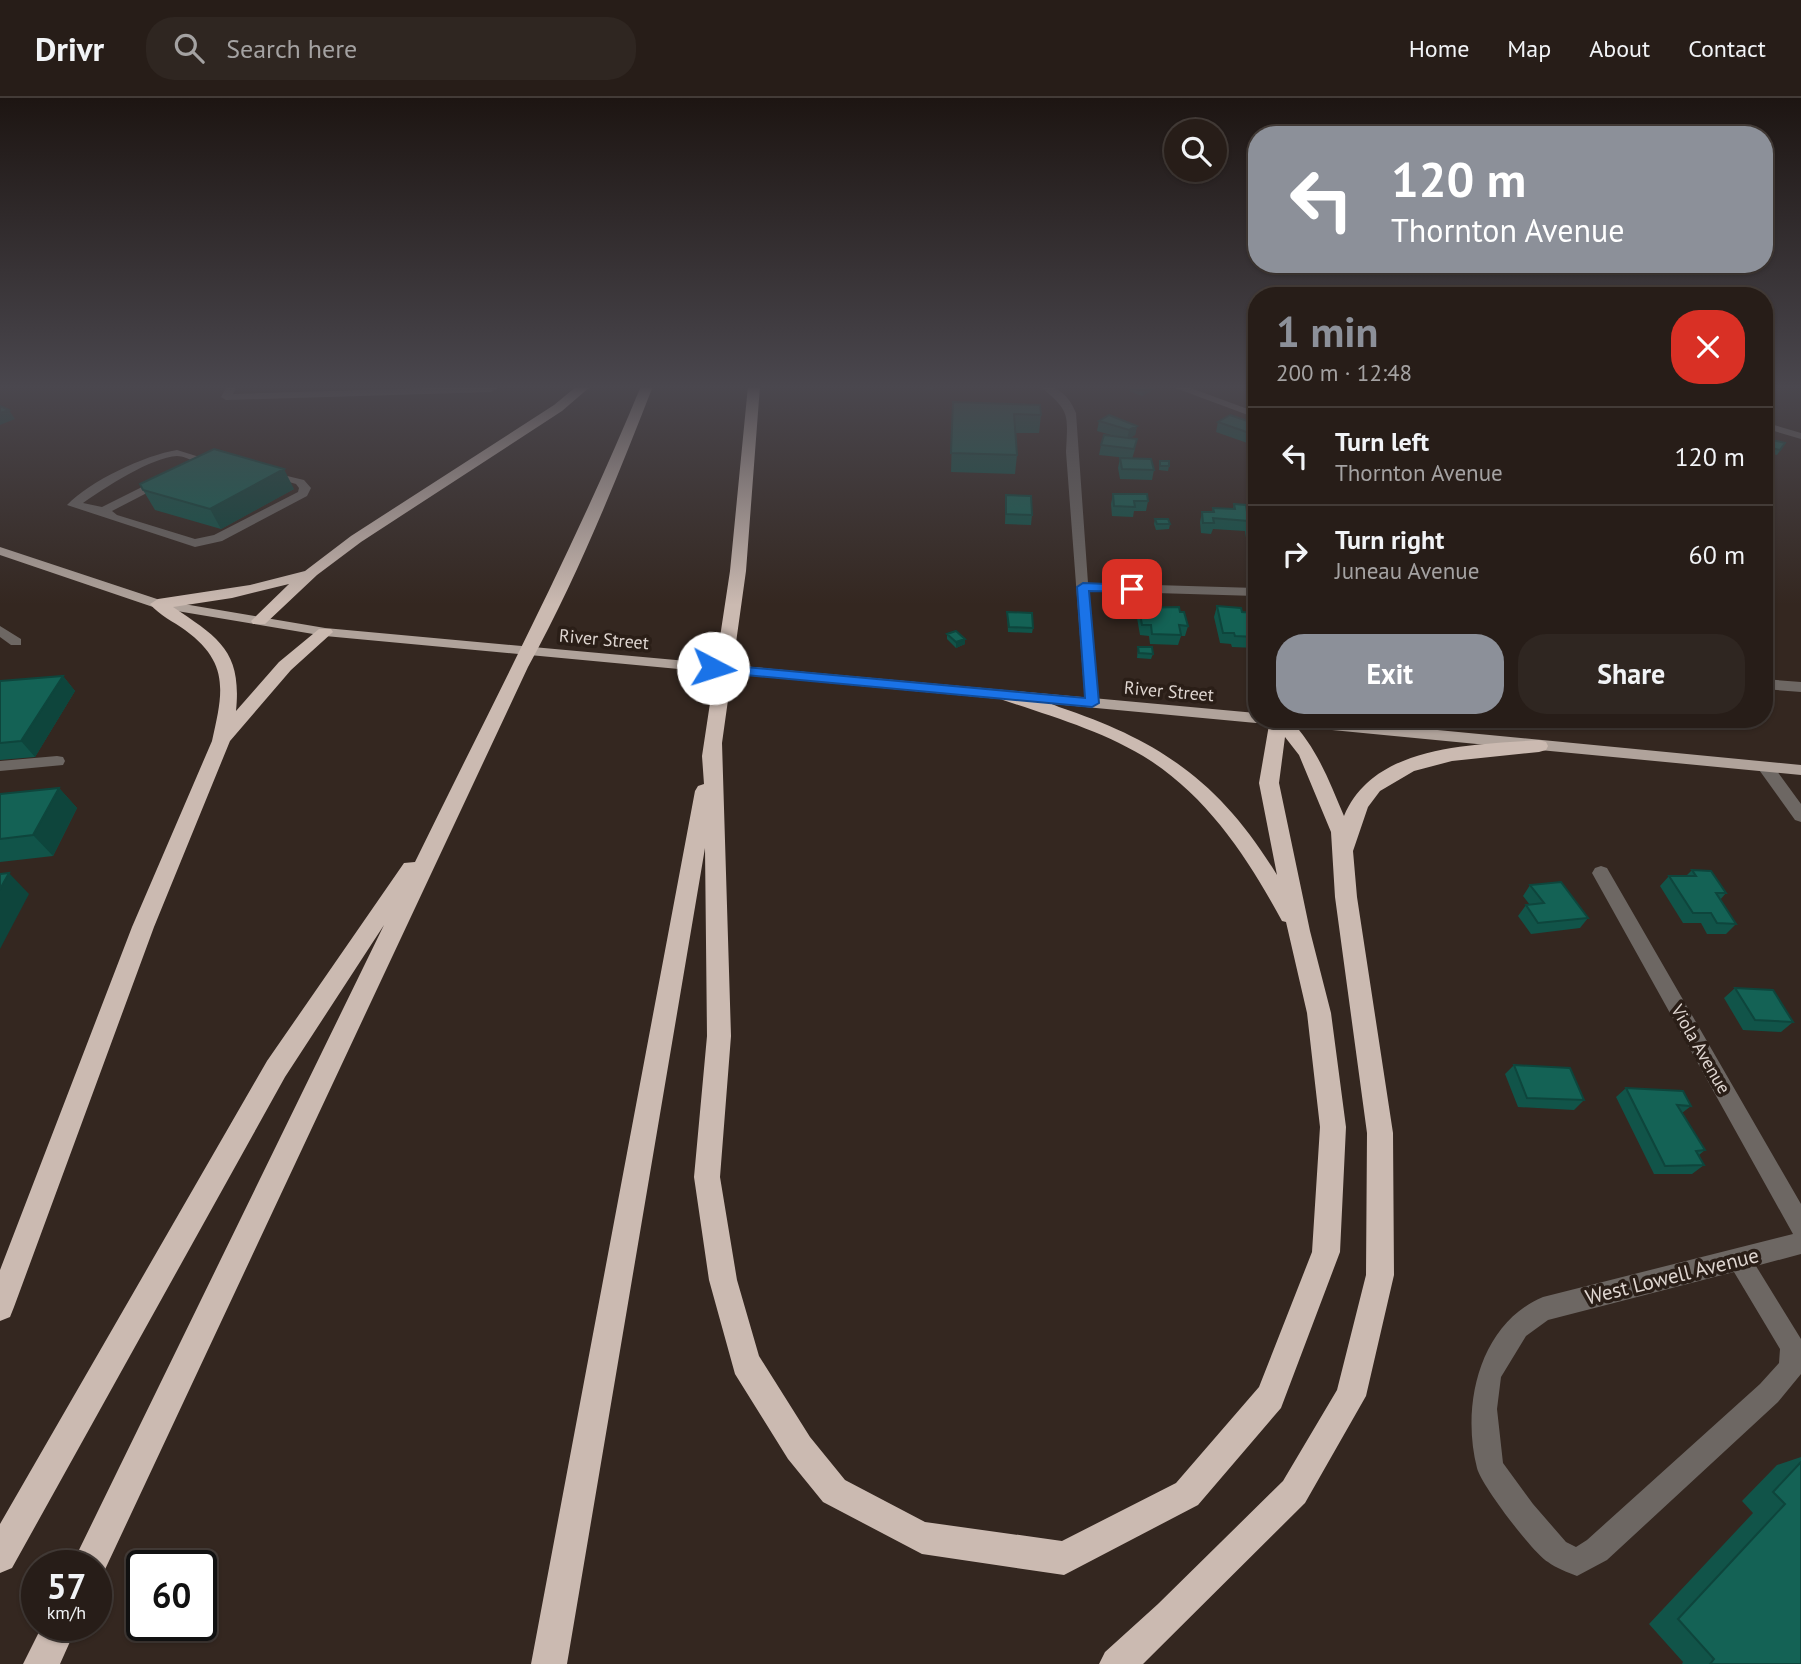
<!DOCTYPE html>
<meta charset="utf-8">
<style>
:root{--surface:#271d18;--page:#2f2621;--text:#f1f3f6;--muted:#a4a2a2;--line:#433b37;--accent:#8c9099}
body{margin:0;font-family:"PT Sans",sans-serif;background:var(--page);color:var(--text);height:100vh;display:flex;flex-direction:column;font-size:26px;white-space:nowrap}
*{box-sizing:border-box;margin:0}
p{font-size:23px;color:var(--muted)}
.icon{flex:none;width:38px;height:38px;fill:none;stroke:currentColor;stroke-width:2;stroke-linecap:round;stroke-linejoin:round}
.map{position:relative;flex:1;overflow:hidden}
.details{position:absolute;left:1248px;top:189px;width:525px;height:441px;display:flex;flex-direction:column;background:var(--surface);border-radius:28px;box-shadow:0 2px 5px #0004,0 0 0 2px var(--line)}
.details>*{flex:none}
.banner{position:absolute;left:1248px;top:28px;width:525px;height:147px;border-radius:28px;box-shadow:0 2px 5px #0004,0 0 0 2px var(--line);background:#8c9099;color:#fff;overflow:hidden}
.fabs{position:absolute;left:1164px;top:21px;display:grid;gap:14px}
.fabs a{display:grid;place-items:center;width:63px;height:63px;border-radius:50%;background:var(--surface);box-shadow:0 2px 5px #0004,0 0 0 2px var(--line);font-size:35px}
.speed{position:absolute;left:21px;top:1452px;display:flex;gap:14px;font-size:35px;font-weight:700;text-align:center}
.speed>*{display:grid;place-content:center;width:91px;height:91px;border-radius:50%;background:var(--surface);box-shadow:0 2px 5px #0004,0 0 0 2px var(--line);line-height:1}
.speed small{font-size:18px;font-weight:400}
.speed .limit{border:4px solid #111;border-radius:10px;background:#fff;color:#111}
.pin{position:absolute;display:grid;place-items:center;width:60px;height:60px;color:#fff;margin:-30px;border-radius:14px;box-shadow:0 4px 10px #0006}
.me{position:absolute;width:77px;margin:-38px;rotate:95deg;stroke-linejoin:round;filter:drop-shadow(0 0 5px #0008)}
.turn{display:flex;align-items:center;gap:24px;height:147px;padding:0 28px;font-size:32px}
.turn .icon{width:91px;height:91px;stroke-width:2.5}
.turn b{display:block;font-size:49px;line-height:60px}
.round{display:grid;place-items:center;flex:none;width:74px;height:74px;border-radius:28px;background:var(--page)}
.head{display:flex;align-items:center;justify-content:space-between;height:119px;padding:0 28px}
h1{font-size:42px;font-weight:800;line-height:52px;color:var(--accent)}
.cta{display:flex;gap:14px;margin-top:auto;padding:14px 28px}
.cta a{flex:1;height:80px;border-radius:28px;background:var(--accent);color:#fff;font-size:28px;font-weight:800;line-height:80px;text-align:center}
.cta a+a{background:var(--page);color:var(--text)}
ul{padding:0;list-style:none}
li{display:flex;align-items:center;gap:21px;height:98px;padding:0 28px;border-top:2px solid var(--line)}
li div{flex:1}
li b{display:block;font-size:26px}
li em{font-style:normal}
header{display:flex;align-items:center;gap:42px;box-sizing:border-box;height:98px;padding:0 35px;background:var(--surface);border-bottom:2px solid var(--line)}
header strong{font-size:33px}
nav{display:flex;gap:38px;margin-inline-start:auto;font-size:24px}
.search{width:490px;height:63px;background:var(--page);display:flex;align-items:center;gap:18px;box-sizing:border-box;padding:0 24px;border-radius:28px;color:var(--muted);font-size:26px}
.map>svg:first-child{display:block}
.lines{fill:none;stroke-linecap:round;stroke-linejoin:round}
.minor{fill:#6d6763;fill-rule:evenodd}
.major{fill:#b0a39b;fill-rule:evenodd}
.highway{fill:#cbbab1;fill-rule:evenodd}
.wall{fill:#115449}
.shaded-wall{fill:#0e453c}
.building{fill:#146255;stroke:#0e453c;stroke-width:2}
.route{fill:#1a73e8;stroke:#114b97;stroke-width:2}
.labels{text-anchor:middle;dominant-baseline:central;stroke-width:7;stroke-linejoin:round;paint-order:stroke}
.street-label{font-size:18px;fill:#dfd6d1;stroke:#2a1e17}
.near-street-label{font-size:21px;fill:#dfd6d1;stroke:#2a1e17}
</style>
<header>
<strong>Drivr</strong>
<div class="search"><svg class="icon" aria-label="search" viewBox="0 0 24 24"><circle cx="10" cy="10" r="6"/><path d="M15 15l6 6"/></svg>Search here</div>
<nav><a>Home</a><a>Map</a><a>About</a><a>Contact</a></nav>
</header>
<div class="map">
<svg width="1801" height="1566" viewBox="0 0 1801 1566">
<rect width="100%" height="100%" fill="#342720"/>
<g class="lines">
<path class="minor" d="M227 288H237L233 296 501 288 491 294 226 302 221 299Z
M1040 288C1059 288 1069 298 1076 315L1088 485 1256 490V498L1089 493 1099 605 1092 610 1085 605 1066 354C1068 314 1070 314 1040 288Z
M1170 288H1185L1256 314V320Z
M1764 324 1801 335V341L1764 330Z
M177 352 209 362 192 371 186 368 194 363C188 361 183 358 177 358 152 359 104 390 83 405L102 409 160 380H168V384L112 413 117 417 195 441 214 437 298 394 299 390 296 386 262 376V372L304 382 311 390 307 398 222 443 195 449 67 407C90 383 145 357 177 352Z
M0 528 21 541V547H11L0 539Z
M1764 581 1801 584V594L1764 591Z
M57 658 63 659 65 663 63 667 0 673V663Z
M1765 664 1771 665 1801 706V724L1795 722 1757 669Z
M1601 768 1607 770 1801 1106V1156L1756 1168 1801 1241V1276L1778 1304 1607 1462 1577 1478C1567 1474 1556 1470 1548 1464 1533 1455 1481 1387 1477 1370 1461 1308 1479 1226 1543 1199L1793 1136 1592 775 1595 770ZM1734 1174 1780 1251 1779 1265 1760 1286 1587 1442 1576 1449 1566 1444 1533 1406 1503 1365 1497 1311 1501 1279 1526 1238 1548 1222Z"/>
<path class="major" d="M0 449 160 502 325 530 1256 615V621H1323L1801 667V677L1269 626 1262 622 1256 625 325 538 153 509 0 457Z"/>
<path class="highway" d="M577 288H591L562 313 361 444 317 477 265 526H253L251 523 289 486 232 500 173 509C219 540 242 553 236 613L279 564 319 531H331L333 534 291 572 230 643 154 829 14 1209 10 1219 0 1223V1172L132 829 212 643C223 594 230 565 185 532 174 524 159 517 150 506L158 501 250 487 305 473 351 438 554 307Z
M641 288H653C616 383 577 480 528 569L101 1480 96 1482V1468H72L77 1456 384 827 285 979 12 1470 0 1475V1426L267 963 404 765 415 764C492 606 574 451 641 288Z
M748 288H760L746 473 722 645 731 938 720 1079 737 1182 759 1258 810 1339 845 1382 925 1424 1062 1443 1176 1385 1259 1289 1312 1154 1320 1029 1307 915 1286 824 1282 823C1249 762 1210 702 1151 663 1106 634 1053 619 1003 602L1000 598 1003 594C1019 590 1043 603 1059 609 1161 643 1220 684 1277 777L1259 685 1270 621H1289C1317 649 1329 683 1344 718 1374 646 1472 647 1539 642L1546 644 1548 648 1546 652 1539 654 1452 663 1414 673 1380 693 1368 709 1353 753 1357 799 1393 1035 1394 1177 1366 1298 1305 1405 1143 1566H1099L1105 1554 1158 1506 1283 1383 1337 1292 1366 1177 1367 1035 1335 799 1331 734 1299 657 1285 639 1279 685 1310 833 1331 915 1346 1029 1340 1154 1281 1310 1198 1407 1064 1477 922 1456 823 1404 788 1361 735 1276 709 1182 694 1079 707 938 705 750 567 1566H531L695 693 698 688 704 686 702 658 730 473Z
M42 1528H77L60 1566H23Z"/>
</g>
<path class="wall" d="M925 288H936L932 292 925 291Z
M1131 288H1156L1155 291 1142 298 1129 293 1130 289Z
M1256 288V304L1246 300 1249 291Z
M953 304 1041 317 1039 335H1015L1017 357 1015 376 951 374Z
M1099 323 1137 328 1135 337 1129 340 1135 351 1132 361 1154 372 1152 382 1120 381 1118 370 1120 360H1128L1099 357 1101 347 1118 339 1097 333Z
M1218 324 1256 326V344L1253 347 1216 334Z
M1764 340 1785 345 1777 357 1764 354Z
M1160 363 1169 368 1168 373 1159 372Z
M294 391 221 431 155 412 143 392Z
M1113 396 1148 403 1146 413H1134L1133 419 1112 418 1111 406Z
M1006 397 1032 417 1031 427 1005 426Z
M1234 406 1248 421H1256V436L1255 440H1246L1245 433 1213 431 1211 436 1201 435 1200 424 1202 414H1212L1213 410 1233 411Z
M1155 421 1170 426 1169 431 1156 432 1154 426Z
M1217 508 1242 514 1256 515V550L1232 549 1231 546 1220 545 1214 519Z
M1139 510 1180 514 1188 528 1185 538H1181L1178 547 1150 546 1149 538 1140 537 1137 520Z
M1007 514 1033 530 1032 535 1008 534Z
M947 536 965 541V546L956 550 947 541Z
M1138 549 1153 556 1151 561 1137 560Z
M63 578 75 593 35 659 0 662V583Z
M59 690 77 710 53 758 0 764V696Z
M1692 772 1726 795 1720 802 1736 826 1726 836H1707L1701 825H1683L1660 788 1669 778H1686Z
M1530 787 1588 820 1580 830 1531 836 1518 818 1526 807H1530L1523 798Z
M1735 890 1793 924 1781 934 1743 932 1724 900Z
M1514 967 1584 1002 1574 1012 1518 1009 1505 976Z
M1626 990 1691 1008 1682 1015 1705 1052 1699 1057 1704 1067 1692 1076H1654L1616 999Z
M1801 1359V1566H1682L1683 1564 1649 1526 1753 1415 1742 1403 1777 1367Z"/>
<path class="shaded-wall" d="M1153 288H1156L1155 291 1142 298 1143 293Z
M9 312 15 321 0 327V315Z
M1137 328 1135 337 1127 342 1129 332Z
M1256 336V344L1253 347 1255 337Z
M284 371 294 391 221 431 210 411Z
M965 541V546L956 550V544Z
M63 578 75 593 35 659 21 643Z
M59 690 77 710 53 758 33 737Z
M9 775 29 796 0 851V791Z"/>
<path class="building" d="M1131 288H1153L1143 293 1130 289Z
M1254 288H1256V294L1249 291Z
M953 304 1040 307 1041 317 1014 316 1017 357 951 355Z
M0 308 9 312 0 315Z
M1109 317 1137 328 1129 332 1099 323Z
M1230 317 1256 326V336L1255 337 1218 324Z
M1104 337 1137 341 1134 351 1101 347Z
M1764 340 1785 345 1780 352 1764 348Z
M214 351 284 371 210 411 143 392 140 386Z
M1120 360 1151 361 1154 372 1122 371Z
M1160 363H1169V368H1160Z
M1113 396H1147L1148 403H1134L1135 409 1114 408Z
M1006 397 1031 398 1032 417 1006 416Z
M1234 406 1246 407 1248 421H1256V430H1249L1248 423 1213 420 1214 425H1203L1202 414H1214L1213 410 1235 411Z
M1155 421H1168L1170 426H1157Z
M1217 508 1241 510 1242 514 1256 515V539L1235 538 1234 535H1223Z
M1179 509 1180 514H1184L1188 528 1179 527 1181 537 1152 536 1151 527H1142L1139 510Z
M1007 514 1032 515 1033 530 1009 529Z
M956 533 965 541 956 544 947 536Z
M1138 549H1152L1153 556 1139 555Z
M63 578 21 643 0 645V583Z
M59 690 33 737 0 741V696Z
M1692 772 1711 773 1726 795H1716L1736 826 1717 825 1711 815H1693L1669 778H1696Z
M9 775 0 791V776Z
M1561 784 1588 820 1538 825 1526 807 1544 805 1530 787Z
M1735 890 1773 892 1793 924 1755 922Z
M1514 967 1570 970 1584 1002 1527 1000Z
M1626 990 1683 993 1691 1008 1677 1007 1705 1052 1696 1053 1704 1067 1665 1068Z
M1801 1364V1566H1710L1714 1561 1678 1521 1785 1406 1773 1394Z"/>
<linearGradient id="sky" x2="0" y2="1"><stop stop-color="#1d1512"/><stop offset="0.57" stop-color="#4a474e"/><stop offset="1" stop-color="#4a474e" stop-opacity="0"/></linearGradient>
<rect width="1801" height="507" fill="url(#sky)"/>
<path class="route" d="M1083 485 1132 487 1138 491 1132 494 1089 493 1099 605 1092 609 713 574 706 570 713 566 1085 600 1077 489Z"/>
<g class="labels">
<g class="street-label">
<text transform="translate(604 541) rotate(5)">River Street</text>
<text transform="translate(1169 593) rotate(5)">River Street</text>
<text transform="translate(1701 951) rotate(60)">Viola Avenue</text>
</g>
<g class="near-street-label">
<text transform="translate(1672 1178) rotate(-14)">West Lowell Avenue</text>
</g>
</g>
</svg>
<div class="fabs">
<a><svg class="icon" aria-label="search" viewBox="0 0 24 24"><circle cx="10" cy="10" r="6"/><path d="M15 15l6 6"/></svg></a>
</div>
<div class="speed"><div>57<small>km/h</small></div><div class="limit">60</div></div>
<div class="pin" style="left:1132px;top:491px;background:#d93025"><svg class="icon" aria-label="arrive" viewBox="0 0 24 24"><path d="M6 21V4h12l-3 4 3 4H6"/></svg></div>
<svg class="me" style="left:713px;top:570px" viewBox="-20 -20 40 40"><circle r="19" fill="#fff"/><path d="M0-13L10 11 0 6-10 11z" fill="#1a73e8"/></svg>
<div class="banner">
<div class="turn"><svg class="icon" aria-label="left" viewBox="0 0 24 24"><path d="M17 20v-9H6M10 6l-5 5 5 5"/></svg><div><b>120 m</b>Thornton Avenue</div></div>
</div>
<section class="details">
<div class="head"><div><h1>1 min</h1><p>200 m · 12:48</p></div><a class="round" style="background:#d93025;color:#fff"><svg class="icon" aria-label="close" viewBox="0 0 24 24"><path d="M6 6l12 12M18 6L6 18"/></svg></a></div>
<ul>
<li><svg class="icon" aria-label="left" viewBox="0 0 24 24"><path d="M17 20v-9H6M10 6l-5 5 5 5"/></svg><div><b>Turn left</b><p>Thornton Avenue</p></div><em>120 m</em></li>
<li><svg class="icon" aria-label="right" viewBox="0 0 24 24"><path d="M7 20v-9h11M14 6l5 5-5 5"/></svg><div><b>Turn right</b><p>Juneau Avenue</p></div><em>60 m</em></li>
</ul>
<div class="cta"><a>Exit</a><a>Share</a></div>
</section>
</div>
